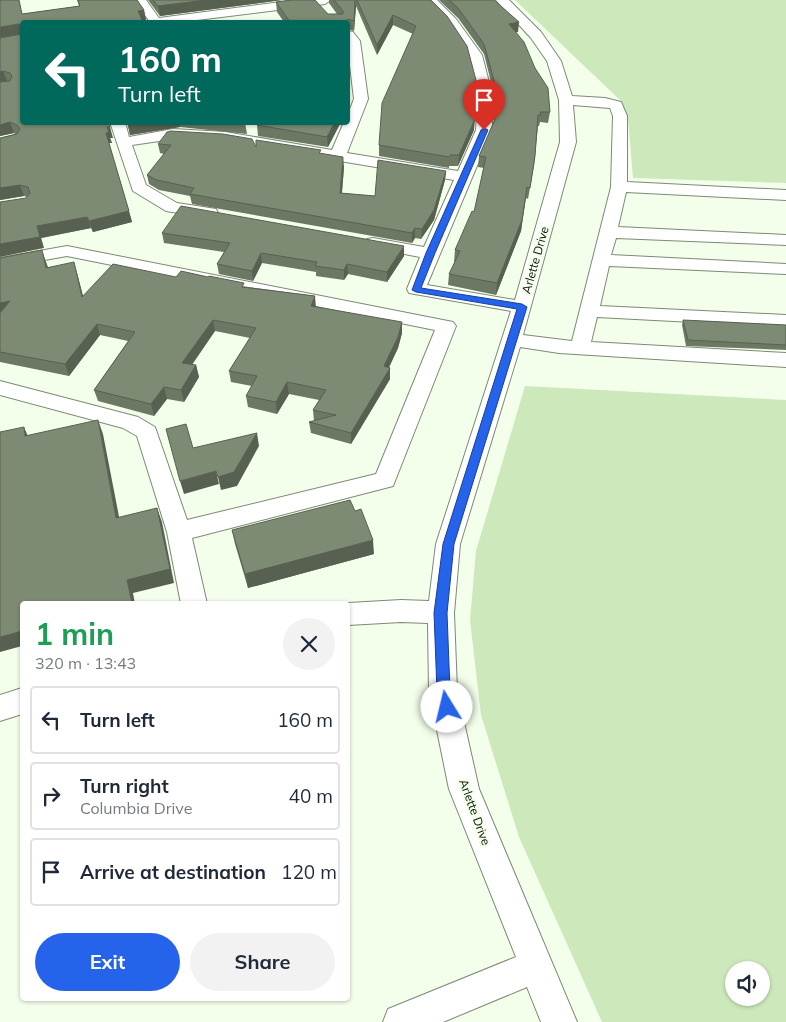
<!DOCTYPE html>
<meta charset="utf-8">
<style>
:root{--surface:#fff;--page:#f2f2f3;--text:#1f2937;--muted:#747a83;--line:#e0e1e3;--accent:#2563eb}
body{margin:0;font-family:Mulish,sans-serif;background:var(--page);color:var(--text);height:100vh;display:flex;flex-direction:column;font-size:19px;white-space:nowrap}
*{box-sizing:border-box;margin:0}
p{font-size:16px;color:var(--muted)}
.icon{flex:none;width:28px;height:28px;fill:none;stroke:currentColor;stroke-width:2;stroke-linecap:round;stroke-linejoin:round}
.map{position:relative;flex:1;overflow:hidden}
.drawer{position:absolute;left:20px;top:601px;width:330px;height:400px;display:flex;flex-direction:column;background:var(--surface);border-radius:5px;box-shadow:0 1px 4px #0004}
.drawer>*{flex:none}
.hud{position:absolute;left:20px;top:20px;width:330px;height:105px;border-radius:5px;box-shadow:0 1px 4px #0004;background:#00695c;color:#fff;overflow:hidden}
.fabs{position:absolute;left:725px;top:961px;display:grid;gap:10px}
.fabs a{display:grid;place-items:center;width:45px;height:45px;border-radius:50%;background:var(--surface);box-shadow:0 1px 4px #0004;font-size:25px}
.pin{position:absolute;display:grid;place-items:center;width:42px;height:42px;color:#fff;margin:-51px -21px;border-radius:50% 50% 50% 0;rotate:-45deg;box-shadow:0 0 5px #0007}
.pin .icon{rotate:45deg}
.me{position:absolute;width:55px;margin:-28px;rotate:351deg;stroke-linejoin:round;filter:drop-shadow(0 0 4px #0008)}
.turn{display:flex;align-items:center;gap:18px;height:105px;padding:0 15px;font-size:22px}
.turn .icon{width:65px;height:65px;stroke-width:2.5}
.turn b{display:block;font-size:35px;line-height:42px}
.round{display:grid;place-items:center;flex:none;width:52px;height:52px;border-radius:26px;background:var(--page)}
.head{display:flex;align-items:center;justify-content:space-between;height:85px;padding:0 15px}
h1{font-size:30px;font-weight:700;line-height:38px;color:#1e9e55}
.cta{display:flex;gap:10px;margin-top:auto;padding:10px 15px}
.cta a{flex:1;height:58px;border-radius:30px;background:var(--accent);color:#fff;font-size:20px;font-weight:700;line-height:58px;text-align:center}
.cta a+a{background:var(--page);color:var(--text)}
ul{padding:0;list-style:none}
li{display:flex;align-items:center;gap:15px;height:68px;margin:0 10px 8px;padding:0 5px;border:2px solid var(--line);border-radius:5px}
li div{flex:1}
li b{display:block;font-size:19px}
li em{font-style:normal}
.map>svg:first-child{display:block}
.green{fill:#cde9bc;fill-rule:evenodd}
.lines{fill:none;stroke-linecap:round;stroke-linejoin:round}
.minor-casing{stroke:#7c8a74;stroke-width:2}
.minor{fill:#fff;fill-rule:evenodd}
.wall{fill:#6c7864}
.shaded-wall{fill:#586151}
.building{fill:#7d8b74;stroke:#586151}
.route{fill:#2563eb;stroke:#184099}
.labels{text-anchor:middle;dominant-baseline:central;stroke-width:5;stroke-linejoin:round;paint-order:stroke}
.street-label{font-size:12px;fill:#090e06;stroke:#f3ffeb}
</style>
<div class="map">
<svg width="786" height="1022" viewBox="0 0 786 1022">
<rect width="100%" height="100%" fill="#f3ffeb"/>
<path class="green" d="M515 0H786V183L633 178 628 119 621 101Z
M525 386 786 400V1022H602L519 837 481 715 470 620 476 551ZM734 970H761V998H734Z"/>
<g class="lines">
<g class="minor-casing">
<path id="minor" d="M134 0H146L159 18 297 0H331L325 4 181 22H150Z
M424 0H437L456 19 482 55 492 94V130L427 285 515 300 560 142 559 100 547 61 531 38 496 0H509L541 32 561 61 572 96 605 98 621 102 627 116V182L786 190V200L626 192 618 227 786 235V245L616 238 611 255 786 264V274L609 266 600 306 786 315V327L597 317 591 342 786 353V367L559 353 520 347 460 544 454 613 457 691 479 789 577 1022H541L527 987 443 1022H383L388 1009 516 957 449 789 429 691 428 623 401 622 348 625V604H346L348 603 401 600 429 601 436 544 511 311 409 293 407 289 420 257 373 248 367 247 364 243 367 239 373 238 424 247 454 180 225 142 173 139 132 145 146 185 177 203 216 209 218 213 216 217 210 218 166 211 133 191 110 122H125L129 137 173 129 225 132 332 150 344 122H348V114L354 99 348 49V31L353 32 360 41 368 99 347 153 458 171 476 130 478 94 468 55 448 25ZM573 105 610 108 613 116 611 187 572 341 523 335 576 142Z
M67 246 453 322 456 326 393 486 192 538 207 604H181L167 532 137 436 123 428 0 395V381L138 417 155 427 187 520 376 474 435 330 67 256 0 268V258Z
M22 688V714L0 721V695Z"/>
</g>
<use href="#minor" class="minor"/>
</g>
<path class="wall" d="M0 0H19L22 14 79 6 77 0H137L144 10 146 20 143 21 22 22 113 138H110L112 143H109L132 222 93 232 91 228 41 238 44 248 26 198 27 197 24 196 0 200V138L15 134 14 133 0 136V38L15 35Z
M148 0H282L160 16Z
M329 0H431L474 130 458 166H449V168L379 156V145L413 34 393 25 377 55 356 6 354 31 348 29V30V22H284L277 12 276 2 328 14H337L329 3Z
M439 0H494L518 32H516L550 112 548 123 540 122 539 126H538L534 166 528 199 526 198 521 231 496 295 448 285 449 274 455 262H454L455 250 474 212 477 202 484 168 478 167 479 156 494 122V94L484 54 458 18Z
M127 122H245L247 134 180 127 130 135Z
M341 122 328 147 258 136 257 125Z
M158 144 256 147 321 153 344 167 342 193 375 196 446 171 445 180 434 220 421 239 415 238 412 243 192 204 190 196 159 190 149 184 147 175 164 154 160 153Z
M162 233 404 256 387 282 348 274 344 280 316 276V272L262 263 253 281 219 274 217 264 224 252 164 243Z
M0 258 46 262 48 267 77 273 83 296 176 277 315 296V306L402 333 398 348 389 367 390 368V379L351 444 311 433 309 422 314 421 313 410 319 400 289 394 277 414 248 407 246 396 252 386 231 382 229 371 250 338 215 331 192 365H196L199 377 184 402 167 399 154 416 98 401 94 390 128 341 100 335 69 376 0 362Z
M683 320 786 325V350L686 346 682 325Z
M232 530 374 554 248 588 235 544Z"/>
<path class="shaded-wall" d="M207 0H282L160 16 158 6Z
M355 0 356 6 354 31V21Z
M144 10 146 20 140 21 138 11Z
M393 15V25L377 55V45Z
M519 22 518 32 508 34 509 24Z
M19 24 22 34 0 38V27Z
M3 71 7 81 0 82V72Z
M349 76 350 86 348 110V98Z
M475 119 474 130 458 166 459 155Z
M10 122 14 133 0 136V125Z
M137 122H179L180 127 130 135 128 124Z
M335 122H341L328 147 327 137Z
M107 127H110L113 138H110L112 143H109L106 133Z
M343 157 344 167 341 203 340 193Z
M446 171 445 180 434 220 421 239 422 229Z
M20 185 24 196 0 200V188Z
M527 187 521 231 496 295 497 283Z
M129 211 132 222 93 232 89 221Z
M87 217 91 228 41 238 44 248 0 257V244L37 226Z
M415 228V238L412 243V233Z
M404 246V256L387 282V272Z
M42 250 46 262 50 279 46 268Z
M261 253 262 263 253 281 252 271Z
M74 262 77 273 86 308 82 297Z
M347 264 348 274 344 280V270Z
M315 296 316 308 311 306Z
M10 301 0 315V303Z
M213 320 215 331 185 374 182 363Z
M402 322V333L398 348 385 376 390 368V379L351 444V433L384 366Z
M97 324 100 335 69 376 65 364Z
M196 365 199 377 184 402 181 390Z
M287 382 289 394 277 414 276 402Z
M164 387 167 399 154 416 151 404Z
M98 420 103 434 122 532 116 518Z
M24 427 30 441 25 436Z
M257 433 259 446 237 486 221 490 218 477Z
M216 471 219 484 184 494 180 481Z
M157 508 162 522 174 583 133 593 135 604H132L127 580Z
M373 540 374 554 248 588 245 574Z
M22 631V646L0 652V637Z"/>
<path class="building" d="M0 0H19L22 14 80 6 78 0H137L144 10 138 11 143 22H22V122H109L110 127H107L109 132 106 133 129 211 89 221 87 217 37 226 40 237 0 244V202L26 198 30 193 28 187 20 185 0 188V138L17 134 20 129 17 125 10 122 0 125V82L10 81 12 76 10 73 3 71 0 72V38L21 34V26L19 24 0 27Z
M153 0H207L158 6Z
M292 0H315L328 14H343V11L334 0H355L354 21 348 19 346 21V22H290L276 2Z
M357 0H431L447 16 467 46 477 84 475 119 459 155H450L449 157 379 145 382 103 416 26 393 15 377 45Z
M449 0H494L519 22 509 24 524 42 535 68 548 88 550 112H540L541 115H538L535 156 530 188 527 187 522 220 497 283 449 274 460 251 455 250 472 211 474 212 486 157 479 156 495 119V84L484 44 458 8Z
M348 71 349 76 348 99Z
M257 122H335L327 137 257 125Z
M171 131 223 134 252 139 256 147V140L321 150 319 153 343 157 340 193 375 196 378 160 446 171 434 210 422 229 415 228 412 233 190 194 194 188 157 180 147 175 171 145 158 144 167 132Z
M181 206 404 246 387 272 347 264 344 270 315 266 317 262 261 253 252 271 217 264 230 243 162 233Z
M42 250 46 268 74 262 82 297 113 264 176 277 181 271 208 277 209 276 244 283 242 287 315 296 311 306 402 322 398 337 384 366 390 368 351 433 309 422 336 415 313 410 326 390 287 382 276 402 246 396 257 376 229 371 256 328 213 320 182 363 196 365 181 390 164 387 151 404 94 390 135 332 97 324 65 364 0 352V313L10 301 0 303V258Z
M683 320 786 325V345L688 340Z
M98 420 116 518 157 508 170 569 127 580 132 604H22V631L0 637V432L24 427 25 436Z
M186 424 193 448 257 433 234 472 218 477 216 471 180 481 166 429Z
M350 500 355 511 361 509 373 540 245 574 232 530Z"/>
<path class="route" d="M484 128 488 130 435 253 421 288 522 304 527 307 454 544 447 613 450 691 454 707 452 712 447 713 442 712 437 691 434 613 443 544 517 309 416 292 412 290 426 253 481 130Z"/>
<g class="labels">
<g class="street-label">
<text transform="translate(535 260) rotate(-74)">Arlette Drive</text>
<text transform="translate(475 812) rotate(70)">Arlette Drive</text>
</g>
</g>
</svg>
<div class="fabs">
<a><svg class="icon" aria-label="sound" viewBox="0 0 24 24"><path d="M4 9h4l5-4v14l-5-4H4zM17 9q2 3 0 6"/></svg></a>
</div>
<div class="pin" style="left:484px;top:130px;background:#d93025"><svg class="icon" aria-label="arrive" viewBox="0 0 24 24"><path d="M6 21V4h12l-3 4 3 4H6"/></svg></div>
<svg class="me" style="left:447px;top:707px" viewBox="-20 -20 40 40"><circle r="19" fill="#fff"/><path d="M0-13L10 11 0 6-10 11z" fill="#2563eb"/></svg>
<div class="hud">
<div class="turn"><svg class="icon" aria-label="left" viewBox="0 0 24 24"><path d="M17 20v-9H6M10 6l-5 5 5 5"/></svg><div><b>160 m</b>Turn left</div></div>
</div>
<section class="drawer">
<div class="head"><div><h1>1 min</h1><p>320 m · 13:43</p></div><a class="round"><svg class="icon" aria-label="close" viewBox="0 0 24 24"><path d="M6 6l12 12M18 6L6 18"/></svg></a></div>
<ul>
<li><svg class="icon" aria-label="left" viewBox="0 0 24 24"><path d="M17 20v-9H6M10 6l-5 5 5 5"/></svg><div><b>Turn left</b></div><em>160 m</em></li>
<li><svg class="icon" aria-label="right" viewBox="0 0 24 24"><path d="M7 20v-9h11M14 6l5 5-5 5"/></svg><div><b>Turn right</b><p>Columbia Drive</p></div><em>40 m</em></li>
<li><svg class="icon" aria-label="arrive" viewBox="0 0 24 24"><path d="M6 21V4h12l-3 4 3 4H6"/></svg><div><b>Arrive at destination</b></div><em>120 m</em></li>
</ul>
<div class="cta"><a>Exit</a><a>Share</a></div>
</section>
</div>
